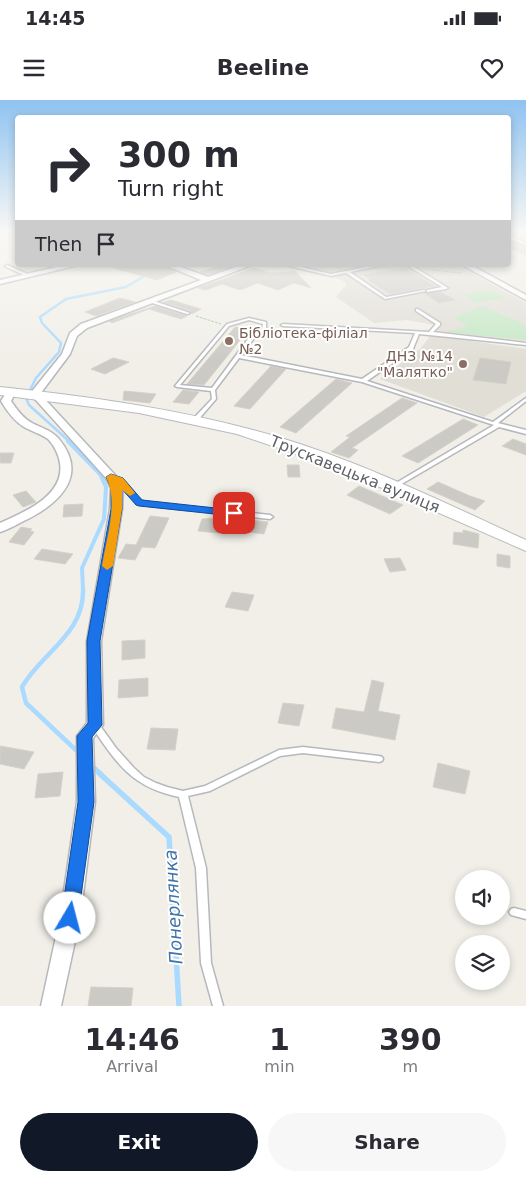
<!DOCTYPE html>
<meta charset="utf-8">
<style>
:root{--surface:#fff;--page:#f7f7f7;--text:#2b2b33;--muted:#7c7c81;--accent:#111827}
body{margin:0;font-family:"DejaVu Sans",sans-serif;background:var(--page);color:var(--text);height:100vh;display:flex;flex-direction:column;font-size:19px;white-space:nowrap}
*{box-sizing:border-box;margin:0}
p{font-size:16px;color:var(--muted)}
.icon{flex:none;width:28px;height:28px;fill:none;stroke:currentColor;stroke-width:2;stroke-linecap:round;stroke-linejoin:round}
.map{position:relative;height:906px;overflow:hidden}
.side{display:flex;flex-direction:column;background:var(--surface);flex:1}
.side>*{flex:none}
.banner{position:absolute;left:15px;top:15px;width:496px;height:152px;border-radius:5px;box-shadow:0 2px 8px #0003;background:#fff;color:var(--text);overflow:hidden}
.buttons{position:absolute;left:455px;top:770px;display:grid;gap:10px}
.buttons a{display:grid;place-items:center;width:55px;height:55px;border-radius:50%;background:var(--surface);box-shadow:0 2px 8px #0003;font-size:25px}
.pin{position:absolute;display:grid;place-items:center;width:42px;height:42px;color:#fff;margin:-21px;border-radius:10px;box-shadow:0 2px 8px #0006}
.me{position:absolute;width:55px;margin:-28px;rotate:8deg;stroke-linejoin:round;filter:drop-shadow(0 0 4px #0008)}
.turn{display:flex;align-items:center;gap:18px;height:105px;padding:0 20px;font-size:22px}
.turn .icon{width:65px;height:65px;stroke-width:2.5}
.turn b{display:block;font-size:35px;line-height:42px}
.then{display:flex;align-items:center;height:48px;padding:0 20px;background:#0003;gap:10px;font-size:19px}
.eta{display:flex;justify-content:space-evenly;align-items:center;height:85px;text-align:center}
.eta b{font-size:30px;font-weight:800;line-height:35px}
.action{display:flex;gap:10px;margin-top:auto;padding:10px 20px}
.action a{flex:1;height:58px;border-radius:30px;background:var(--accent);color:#fff;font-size:20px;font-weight:800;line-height:58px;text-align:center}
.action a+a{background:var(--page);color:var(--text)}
.status{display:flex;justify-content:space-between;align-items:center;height:35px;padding:0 25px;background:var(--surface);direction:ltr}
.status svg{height:14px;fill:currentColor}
header{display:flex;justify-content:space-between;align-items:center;height:65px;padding:0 20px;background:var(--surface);font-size:22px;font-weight:800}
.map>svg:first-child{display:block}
.education{fill:#e1ded6}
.green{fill:#c5e8c5}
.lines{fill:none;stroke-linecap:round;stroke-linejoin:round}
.stream-far3{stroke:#aadaff;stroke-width:2.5}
.stream-far2{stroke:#aadaff;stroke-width:4}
.stream-far1{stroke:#aadaff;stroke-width:4.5}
.stream{stroke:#aadaff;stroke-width:5.5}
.building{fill:#cccac5;stroke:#d6d1c6}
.service-casing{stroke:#b5b8bc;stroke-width:3}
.minor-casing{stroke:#b5b8bc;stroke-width:3}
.secondary-casing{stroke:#b6babf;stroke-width:2}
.path{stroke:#9cc7a9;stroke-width:1;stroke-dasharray:3 1;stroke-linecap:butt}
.service{fill:#fff;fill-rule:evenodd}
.minor{fill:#fff;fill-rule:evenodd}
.secondary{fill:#fff;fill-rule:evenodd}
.route{fill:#1a73e8;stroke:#114b97}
.slow{fill:#f59e0b}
.education-dot{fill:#8d6e63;stroke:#fff;stroke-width:2}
.labels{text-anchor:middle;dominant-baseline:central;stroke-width:4;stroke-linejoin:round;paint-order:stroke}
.far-education-label{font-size:14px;fill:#785e54;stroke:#fff;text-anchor:start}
.street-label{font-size:16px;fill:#5f6368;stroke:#fff}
.water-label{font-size:18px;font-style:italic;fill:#4174aa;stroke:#fff}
</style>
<div class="status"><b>14:45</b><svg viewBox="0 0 49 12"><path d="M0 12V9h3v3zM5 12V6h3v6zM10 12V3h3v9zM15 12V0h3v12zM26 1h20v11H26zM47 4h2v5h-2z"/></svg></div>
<header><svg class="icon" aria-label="menu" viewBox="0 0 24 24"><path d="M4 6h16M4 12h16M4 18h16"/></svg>Beeline<svg class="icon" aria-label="heart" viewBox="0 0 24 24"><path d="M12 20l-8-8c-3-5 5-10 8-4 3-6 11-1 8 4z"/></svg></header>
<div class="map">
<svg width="526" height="906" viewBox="0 0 526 906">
<rect width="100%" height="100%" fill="#f1efe8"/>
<path class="education" d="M281 165H457L526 203V241L430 230 434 225 407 220 374 223 336 197 347 184 340 179Z
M431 235 526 249V291L484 317 380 279 420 249Z"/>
<path class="green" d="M491 190 504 198 476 203 464 195Z
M483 206 526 225V240L446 232 468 226 453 218Z"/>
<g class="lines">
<path class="stream-far3" d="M70 342 29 305 26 298 36 278 59 252 61 243 42 223 40 217 66 199 126 187 146 175"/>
<path class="stream-far2" d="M68 341 100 374 106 387 104 419 82 468 83 489"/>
<path class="stream-far1" d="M79 653 26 603 22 587C42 552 85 534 83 488
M91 665 101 674"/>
<path class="stream" d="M99 673 169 737 179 906"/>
</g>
<path class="building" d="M509 141 526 147V155L509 148Z
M114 165H163L176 172 157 180 113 168Z
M222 165 232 166 208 175 200 172Z
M254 168 271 173 295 171 311 188 294 183 278 190 258 183 240 190 222 184 206 190 198 188Z
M405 168 435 186 390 194 368 180 371 179 364 175Z
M440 192 455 200 439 203 424 193Z
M120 198 135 202 96 216 85 212Z
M171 200 201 209 192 214 191 211 164 202Z
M155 206 187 216 181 219 149 209 112 223 109 221Z
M235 227 249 229 204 285 187 284Z
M113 258 129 262 105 274 91 269Z
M480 258 511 262 506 284 473 280Z
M271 266 286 269 250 309 234 306Z
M336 279 352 283 296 333 280 327Z
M183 290 199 292 189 304 173 302Z
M124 291 156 294 150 303 123 300Z
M402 298 417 303 352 348 358 350 349 358 331 352 350 337 346 336Z
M463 319 478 325 418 363 402 356Z
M513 339 526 344V355L502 346Z
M0 353H14L11 363H0Z
M287 365H299L300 377H288Z
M438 382 470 396 485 401 475 410 427 389Z
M359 386 403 405 390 414 347 395Z
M26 391 36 402 23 407 13 395Z
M83 404 82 416 63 417 64 405Z
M150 416 169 418 155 448 142 447 135 460 118 458 126 444 136 445Z
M215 418 242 419 268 422 264 434 220 429 219 433 198 431 202 419Z
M21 427 32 429 30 431 34 432 24 445 9 442Z
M463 430 479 434 478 448 453 444 454 432 463 433Z
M42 449 73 454 65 464 34 459Z
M497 454 510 456V468L497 466Z
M400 458 406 470 390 472 384 459Z
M232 492 254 495 248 511 225 507Z
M145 540V558L122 560V541Z
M148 578V596L118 598 119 580Z
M372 580 384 583 378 611 400 615 395 640 332 628 336 608 364 612Z
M283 603 304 605 299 626 278 623Z
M151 628 178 629 175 650 147 649Z
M0 646 34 652 24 669 0 664Z
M438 663 470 671 465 694 433 687Z
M63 672 60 696 35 698 38 674Z
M91 887 133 888 131 906H88Z"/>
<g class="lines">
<g class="service-casing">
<path id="service" d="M526 135V137L515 138 526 143V145L509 139V137Z
M7 165 30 175 31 176 28 177 6 167 5 166Z
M285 165H292L331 174 376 165H383L350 172 386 197 424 190 426 191 385 199 346 173 331 176Z
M406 165H411L448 188 446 189 427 192V190L442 187Z
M149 200H151L190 213 187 214 149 202Z
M416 209H418L440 223V225L433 232 526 243V245L419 234 413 249 367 281 493 322 526 298V301L498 323 526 330V334L499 327 393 389 390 387 391 386 494 325 362 282 239 258 215 290 216 299 198 320 196 321 193 319 212 299 211 291 177 287 175 286 227 224 249 218 266 222V230L255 237 241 255 362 279 409 247 415 233 283 226 281 225 283 224 429 232 436 224 416 211ZM249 220 263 224 262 229 251 235 212 288 180 285 229 226Z
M111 375C126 381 131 396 145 402L270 415 273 417 270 419 142 405C128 399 123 385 109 378L108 377 109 376Z
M95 622 98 623 116 648 134 668 144 677 156 683 167 687 183 691 205 686 279 650 303 647 379 656 382 657 383 659 382 661 379 662 303 653 280 656 210 691 188 696 206 768 211 863 223 906H213L201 863 196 768 179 697C132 687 118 665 92 627L91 625 92 623Z
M514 808 526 811V819L511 815 509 812 511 809Z"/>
</g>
<g class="minor-casing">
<path id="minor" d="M65 165H79L0 184V180Z
M165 165H176L208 177 241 165H252L87 228 77 236 70 254 40 294 115 375 123 388 122 409 101 541 103 625 93 638 95 702 80 818 61 906H41L60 818 77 702V636L87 623V541L110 409 111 388 106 378 34 298 29 295 62 254 70 233 81 224 201 180Z
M462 165H471L526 195V200Z
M11 289 16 292 11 301C17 310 23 318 32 323 41 328 51 330 58 338 89 374 61 402 28 419 19 423 10 429 0 432V423C25 412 65 395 60 363 59 355 54 345 48 339 41 334 31 331 24 327 14 321 7 311 1 301L8 290Z"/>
</g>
<g class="secondary-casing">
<path id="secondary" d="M0 287C94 297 187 310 278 337 364 363 445 403 526 440V451L334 367 237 334 139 313 0 295Z"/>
</g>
<path class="path" d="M433 170 462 173
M196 216 221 224"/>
<use href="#service" class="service"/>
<use href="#minor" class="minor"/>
<use href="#secondary" class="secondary"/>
</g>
<linearGradient id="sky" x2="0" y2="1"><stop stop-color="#8fc3f1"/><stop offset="0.51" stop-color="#f9f8f5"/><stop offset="1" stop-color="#f9f8f5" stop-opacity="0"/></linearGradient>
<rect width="526" height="259" fill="url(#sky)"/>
<path class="route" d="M111 374 123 378 142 400 234 410 239 413 234 416 139 406 136 405 122 389V409L100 541 102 625 92 637 94 702 78 818 76 823 70 825 64 823 61 818 78 702 77 636 88 623 87 541 111 409V388L106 377Z"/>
<path class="slow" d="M111 374 123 378 135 393 130 396 122 390V409L113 466 107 470 102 466C106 439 119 402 106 377Z"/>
<g class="education-dot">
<circle cx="229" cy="241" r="5"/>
<circle cx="463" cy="264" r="5"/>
</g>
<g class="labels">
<g class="far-education-label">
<text x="239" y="233">Бібліотека-філіал<tspan x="239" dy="16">№2</tspan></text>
<text x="453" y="256" text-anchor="end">ДНЗ №14<tspan x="453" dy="16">"Малятко"</tspan></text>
</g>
<g class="street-label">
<text transform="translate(355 374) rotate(22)">Трускавецька вулиця</text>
</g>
<g class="water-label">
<text transform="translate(173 807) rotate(-93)">Понерлянка</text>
</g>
</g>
</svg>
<div class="buttons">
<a><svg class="icon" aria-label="sound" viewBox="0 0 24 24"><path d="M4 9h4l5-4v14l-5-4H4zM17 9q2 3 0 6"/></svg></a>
<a><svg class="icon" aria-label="layers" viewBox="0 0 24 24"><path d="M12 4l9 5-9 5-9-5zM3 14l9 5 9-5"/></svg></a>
</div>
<div class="pin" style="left:234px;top:413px;background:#d93025"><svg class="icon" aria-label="arrive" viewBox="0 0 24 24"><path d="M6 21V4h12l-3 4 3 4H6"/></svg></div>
<svg class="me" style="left:70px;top:818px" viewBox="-20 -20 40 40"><circle r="19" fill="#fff"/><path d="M0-13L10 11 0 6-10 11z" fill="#1a73e8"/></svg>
<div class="banner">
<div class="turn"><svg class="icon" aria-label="right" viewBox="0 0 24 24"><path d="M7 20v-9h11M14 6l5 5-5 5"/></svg><div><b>300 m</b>Turn right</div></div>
<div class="then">Then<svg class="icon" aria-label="arrive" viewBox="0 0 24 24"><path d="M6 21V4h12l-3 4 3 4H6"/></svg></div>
</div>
</div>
<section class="side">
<div class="eta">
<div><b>14:46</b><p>Arrival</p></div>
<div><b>1</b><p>min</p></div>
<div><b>390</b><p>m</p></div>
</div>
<div class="action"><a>Exit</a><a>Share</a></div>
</section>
